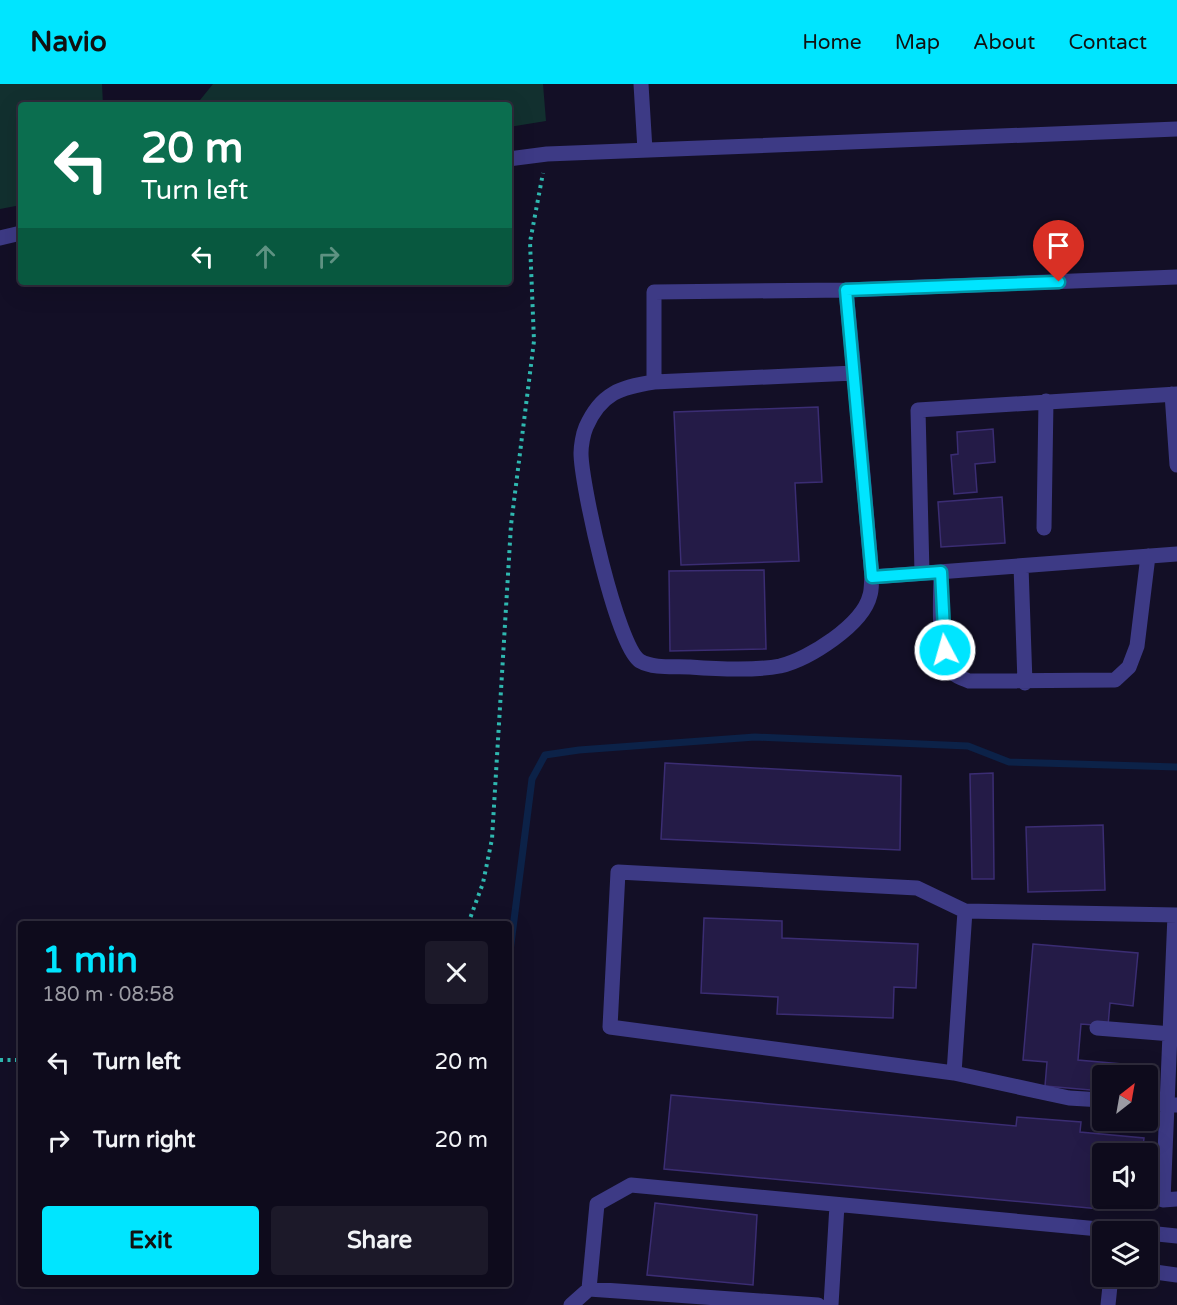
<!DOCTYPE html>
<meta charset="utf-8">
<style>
:root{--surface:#0e0b1c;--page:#1c1929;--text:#f1f3f6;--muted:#9b9ba3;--line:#2e2b3b;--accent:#00e5ff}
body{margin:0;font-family:"Varela Round",sans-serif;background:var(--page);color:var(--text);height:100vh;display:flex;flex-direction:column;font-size:22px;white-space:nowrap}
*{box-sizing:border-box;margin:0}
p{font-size:20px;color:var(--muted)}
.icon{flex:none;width:33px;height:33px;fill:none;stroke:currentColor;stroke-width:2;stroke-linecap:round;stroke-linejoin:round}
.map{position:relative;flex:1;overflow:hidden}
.drawer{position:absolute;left:18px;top:837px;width:494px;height:366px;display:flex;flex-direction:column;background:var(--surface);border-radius:6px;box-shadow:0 6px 24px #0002,0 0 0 2px var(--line)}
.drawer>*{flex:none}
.hud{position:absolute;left:18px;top:18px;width:494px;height:183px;border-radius:6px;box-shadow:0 6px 24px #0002,0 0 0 2px var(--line);background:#0b6e4f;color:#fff;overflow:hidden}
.needle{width:39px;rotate:31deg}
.fabs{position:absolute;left:1092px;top:981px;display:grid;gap:12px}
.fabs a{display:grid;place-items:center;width:66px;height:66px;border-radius:6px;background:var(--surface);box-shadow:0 6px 24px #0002,0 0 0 2px var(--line);font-size:30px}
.pin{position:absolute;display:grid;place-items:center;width:51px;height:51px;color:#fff;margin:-62px -26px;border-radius:50% 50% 50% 0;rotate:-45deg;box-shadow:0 0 6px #0007}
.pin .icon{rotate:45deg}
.me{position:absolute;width:66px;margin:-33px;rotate:354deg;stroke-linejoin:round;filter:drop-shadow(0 0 4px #0008)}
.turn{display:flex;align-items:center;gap:21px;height:126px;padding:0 24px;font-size:27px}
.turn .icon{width:78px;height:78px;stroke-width:2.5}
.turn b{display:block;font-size:42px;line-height:51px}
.lanes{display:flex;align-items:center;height:57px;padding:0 24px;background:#0003;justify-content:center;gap:30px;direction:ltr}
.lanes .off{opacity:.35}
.round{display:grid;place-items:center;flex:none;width:63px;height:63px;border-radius:6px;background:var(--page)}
.headline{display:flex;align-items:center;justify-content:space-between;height:102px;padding:0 24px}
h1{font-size:36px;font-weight:700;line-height:45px;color:var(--accent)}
.cta{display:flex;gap:12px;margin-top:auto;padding:12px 24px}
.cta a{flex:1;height:69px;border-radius:6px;background:var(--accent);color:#111;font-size:24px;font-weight:700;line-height:69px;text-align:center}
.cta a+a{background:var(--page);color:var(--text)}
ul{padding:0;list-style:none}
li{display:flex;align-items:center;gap:18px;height:78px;padding:0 24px}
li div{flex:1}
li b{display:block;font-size:22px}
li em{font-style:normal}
header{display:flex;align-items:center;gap:36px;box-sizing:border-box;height:84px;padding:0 30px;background:var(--accent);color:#111}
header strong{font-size:28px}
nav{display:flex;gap:33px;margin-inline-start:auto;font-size:21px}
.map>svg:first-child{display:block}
.green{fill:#12302f}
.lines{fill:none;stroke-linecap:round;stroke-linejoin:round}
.stream{stroke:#0c2248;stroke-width:7}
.building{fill:#241b47;stroke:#3b2d73;stroke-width:1.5}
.path{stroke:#2fb8b0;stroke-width:4;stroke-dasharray:3 4.5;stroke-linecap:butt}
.minor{stroke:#3d3a85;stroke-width:15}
.route-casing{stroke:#0095a6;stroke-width:15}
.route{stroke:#00e5ff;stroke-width:10}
</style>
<header>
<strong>Navio</strong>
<nav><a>Home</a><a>Map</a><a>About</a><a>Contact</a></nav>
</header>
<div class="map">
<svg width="1177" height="1221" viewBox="0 0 1177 1221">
<rect width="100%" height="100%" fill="#130f26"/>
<path class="green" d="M0 0H102L103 21H21V121L0 125Z
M213 0H543L546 37 509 43 508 21H196Z"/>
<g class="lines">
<path class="stream" d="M508 883 532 695 545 671 579 666 755 653 968 662 1009 678 1177 683"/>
</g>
<path class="building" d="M818 323 822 398 795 399 799 477 681 481 674 328Z
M993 345 995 378 975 380 977 408 954 410 951 371 958 370 957 348Z
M1002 413 1005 459 941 463 938 418Z
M764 486 766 565 670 567 669 487Z
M665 679 901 692 900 766 661 755Z
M993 689 994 795H972L970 690Z
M1103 741 1105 806 1028 808 1026 743Z
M704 834 782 837V854L918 860 916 904 894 903 893 934 777 930 778 913 701 909Z
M1033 860 1138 869 1133 922 1110 919 1108 942 1081 940 1078 976 1122 980 1121 992H1102V1007L1045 1002 1047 978 1023 976Z
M671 1011 1016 1042 1017 1033 1081 1038 1080 1048 1144 1054 1142 1070H1102V1114H1112L1111 1126 664 1085Z
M655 1119 757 1131 753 1201 647 1191Z"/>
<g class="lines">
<path class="path" d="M468 840 483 799 492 755 511 441 534 257 530 158 543 89
M0 976H21"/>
<path class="minor" d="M641 0 645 66
M508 75 547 70 1177 45
M0 154 21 149
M854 289 872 493C871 498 872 505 870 511 863 541 809 575 780 582 754 587 716 585 690 583 675 582 654 585 640 577 617 563 581 400 581 369 581 362 583 350 586 343 601 309 621 303 654 298Z
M854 289 846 206 1177 193
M654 298V208L846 206
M1172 310 1177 381
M1044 444 1046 317
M1021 482 1025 599
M941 488C941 514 936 568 953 589 957 593 964 595 969 597L1115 596 1129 583 1137 562 1148 472
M922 489 918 326 1177 310
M872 493 1177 470
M1175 831 1163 1116 1177 1115
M1097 944 1172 950
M954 989 610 943 618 788 917 804 965 827
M1102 1016 1069 1014 954 989 965 827 1177 831
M1148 1019 1177 1021
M1148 1149 1177 1152
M1148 1187 1177 1191
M589 1205 818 1221
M571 1221 589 1205 597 1120 631 1101 1131 1148
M831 1221 837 1121
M1108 1221 1111 1192"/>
</g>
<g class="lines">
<g class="route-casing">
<path id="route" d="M945 566 941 488 872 493 846 206 1059 198"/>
</g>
<use href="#route" class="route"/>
</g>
</svg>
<div class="fabs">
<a><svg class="needle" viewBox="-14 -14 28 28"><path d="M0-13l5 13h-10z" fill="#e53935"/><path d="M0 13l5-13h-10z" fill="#9b9ba3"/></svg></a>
<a><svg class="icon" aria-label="sound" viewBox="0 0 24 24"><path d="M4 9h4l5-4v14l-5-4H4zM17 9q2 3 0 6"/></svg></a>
<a><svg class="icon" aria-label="layers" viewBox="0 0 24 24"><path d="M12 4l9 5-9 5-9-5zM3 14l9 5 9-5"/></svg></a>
</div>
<div class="pin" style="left:1059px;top:198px;background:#d93025"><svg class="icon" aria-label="arrive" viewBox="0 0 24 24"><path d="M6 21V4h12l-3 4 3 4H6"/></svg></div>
<svg class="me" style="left:945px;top:566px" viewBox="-20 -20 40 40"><circle r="17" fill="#00e5ff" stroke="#fff" stroke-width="3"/><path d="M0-11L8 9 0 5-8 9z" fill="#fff"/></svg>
<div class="hud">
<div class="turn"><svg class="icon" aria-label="left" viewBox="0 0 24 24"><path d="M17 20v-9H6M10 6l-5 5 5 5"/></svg><div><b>20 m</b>Turn left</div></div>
<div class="lanes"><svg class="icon" aria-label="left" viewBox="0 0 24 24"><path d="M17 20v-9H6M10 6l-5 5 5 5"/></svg><svg class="icon off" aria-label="ahead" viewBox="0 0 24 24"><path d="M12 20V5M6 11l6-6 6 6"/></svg><svg class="icon off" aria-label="right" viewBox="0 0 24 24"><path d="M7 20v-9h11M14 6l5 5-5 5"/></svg></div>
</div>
<section class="drawer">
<div class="headline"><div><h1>1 min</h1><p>180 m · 08:58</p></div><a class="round"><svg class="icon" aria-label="close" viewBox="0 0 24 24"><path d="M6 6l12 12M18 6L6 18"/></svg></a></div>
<ul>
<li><svg class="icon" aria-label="left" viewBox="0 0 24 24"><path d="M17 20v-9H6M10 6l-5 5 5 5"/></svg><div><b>Turn left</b></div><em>20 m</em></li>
<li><svg class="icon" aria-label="right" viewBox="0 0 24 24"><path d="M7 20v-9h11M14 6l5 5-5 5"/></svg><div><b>Turn right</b></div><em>20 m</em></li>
</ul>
<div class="cta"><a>Exit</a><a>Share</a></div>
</section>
</div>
